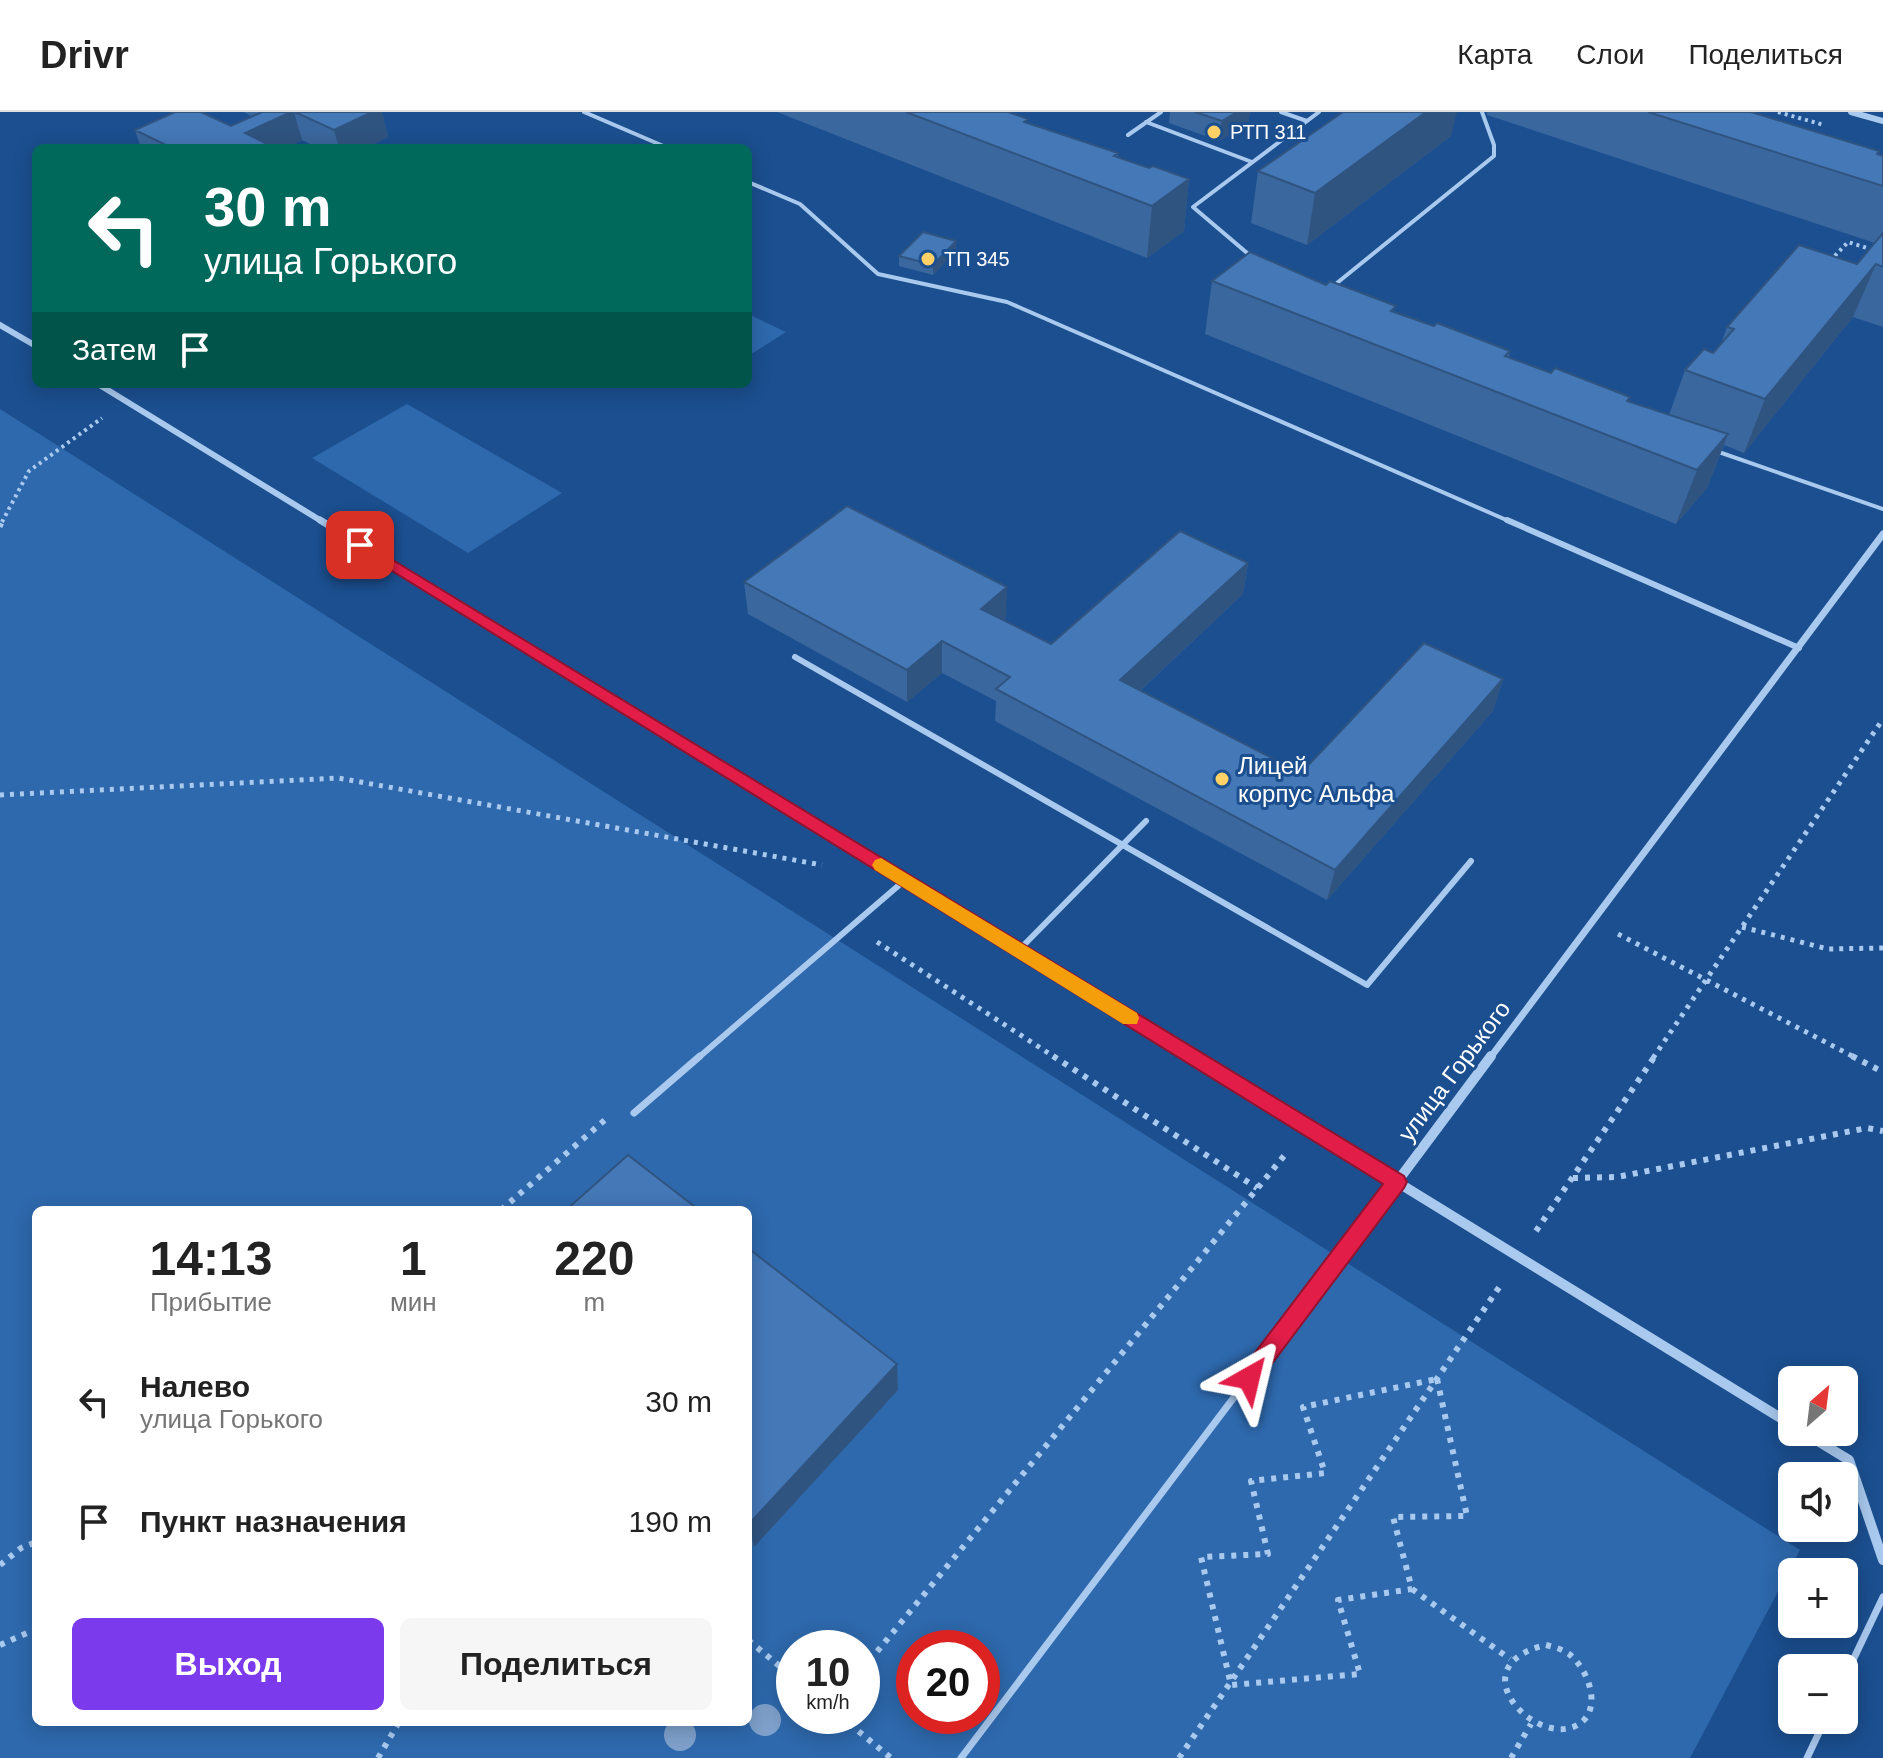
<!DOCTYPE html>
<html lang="ru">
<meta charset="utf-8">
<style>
:root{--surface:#fff;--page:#f6f6f6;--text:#222;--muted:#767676;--line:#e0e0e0;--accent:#7c3aed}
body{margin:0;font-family:Arial,sans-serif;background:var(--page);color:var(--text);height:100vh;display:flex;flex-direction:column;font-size:30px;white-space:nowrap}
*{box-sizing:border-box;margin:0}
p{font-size:26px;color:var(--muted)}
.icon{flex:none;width:44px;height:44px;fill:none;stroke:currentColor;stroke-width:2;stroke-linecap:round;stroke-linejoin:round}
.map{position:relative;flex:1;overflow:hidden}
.sheet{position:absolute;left:32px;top:1094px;width:720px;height:520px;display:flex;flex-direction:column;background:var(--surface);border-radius:12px;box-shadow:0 4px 20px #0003}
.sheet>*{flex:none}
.hud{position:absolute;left:32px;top:32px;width:720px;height:244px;border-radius:12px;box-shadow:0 4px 20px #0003;background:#00695c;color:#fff;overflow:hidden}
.needle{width:52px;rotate:28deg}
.buttons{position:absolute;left:1778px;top:1254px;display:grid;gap:16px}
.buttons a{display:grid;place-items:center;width:80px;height:80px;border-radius:12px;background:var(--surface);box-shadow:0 4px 20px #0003;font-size:40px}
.speed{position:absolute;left:776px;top:1518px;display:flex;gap:16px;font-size:40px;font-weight:700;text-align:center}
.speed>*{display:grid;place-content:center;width:104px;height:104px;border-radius:50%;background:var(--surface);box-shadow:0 4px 20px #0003;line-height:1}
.speed small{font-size:20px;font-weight:400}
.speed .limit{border:12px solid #d22;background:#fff;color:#111}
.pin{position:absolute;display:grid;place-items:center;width:68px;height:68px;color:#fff;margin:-34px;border-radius:16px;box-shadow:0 4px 12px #0006}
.me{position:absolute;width:88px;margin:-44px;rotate:37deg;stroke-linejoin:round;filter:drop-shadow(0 0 6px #0008)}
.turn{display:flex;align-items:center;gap:28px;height:168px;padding:0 40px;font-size:36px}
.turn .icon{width:104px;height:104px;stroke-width:2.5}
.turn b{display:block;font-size:56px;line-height:68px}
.then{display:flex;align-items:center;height:76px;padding:0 40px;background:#0003;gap:16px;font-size:30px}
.eta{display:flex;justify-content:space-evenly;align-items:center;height:136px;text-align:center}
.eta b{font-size:48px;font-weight:700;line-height:56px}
.button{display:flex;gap:16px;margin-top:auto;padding:16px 40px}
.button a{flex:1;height:92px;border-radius:12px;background:var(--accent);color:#fff;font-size:32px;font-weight:700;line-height:92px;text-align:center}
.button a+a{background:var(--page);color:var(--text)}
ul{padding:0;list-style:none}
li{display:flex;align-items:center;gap:24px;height:120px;padding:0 40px}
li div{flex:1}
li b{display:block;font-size:30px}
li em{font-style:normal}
header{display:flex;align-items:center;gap:48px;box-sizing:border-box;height:112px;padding:0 40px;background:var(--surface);border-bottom:2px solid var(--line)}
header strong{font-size:38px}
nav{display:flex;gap:44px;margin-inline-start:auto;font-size:28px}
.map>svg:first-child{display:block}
.green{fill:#2e69ad;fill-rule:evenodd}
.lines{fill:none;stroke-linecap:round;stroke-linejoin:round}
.path-far2{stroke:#a9c9ee;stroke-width:4;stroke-dasharray:3 4;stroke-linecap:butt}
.path-far1{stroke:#a9c9ee;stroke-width:5;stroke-dasharray:4 6;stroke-linecap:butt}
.path{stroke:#a9c9ee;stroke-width:6;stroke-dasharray:5 7;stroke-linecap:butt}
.service-far2{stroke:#a9c9ee;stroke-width:4}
.service-far1{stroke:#a9c9ee;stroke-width:6}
.service{stroke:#a9c9ee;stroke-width:7}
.minor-far2{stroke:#a9c9ee;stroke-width:6}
.minor-far1{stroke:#a9c9ee;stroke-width:7}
.minor{stroke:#a9c9ee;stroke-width:10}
.tree{fill:#7ea0ca}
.wall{fill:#3a679d}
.shaded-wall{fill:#305480}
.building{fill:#4478b7;stroke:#305480;stroke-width:2}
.route{fill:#e11d48;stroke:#92132f;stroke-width:2}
.slow{fill:#f59e0b}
.poi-dot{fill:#ffd166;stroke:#1b4f8f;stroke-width:3}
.labels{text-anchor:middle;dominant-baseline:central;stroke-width:6;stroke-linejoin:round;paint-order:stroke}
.far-poi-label{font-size:20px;fill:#fff;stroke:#1b4f8f;text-anchor:start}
.poi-label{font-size:24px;fill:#fff;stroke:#1b4f8f;text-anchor:start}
.street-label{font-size:24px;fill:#fff;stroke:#1b4f8f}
</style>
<header>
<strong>Drivr</strong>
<nav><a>Карта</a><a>Слои</a><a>Поделиться</a></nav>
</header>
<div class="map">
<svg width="1883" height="1646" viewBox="0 0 1883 1646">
<rect width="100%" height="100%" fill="#1b4f8f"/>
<path class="green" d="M748 202 786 220 748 244Z
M407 292 562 381 468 441 312 346Z
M0 297 1800 1438 1690 1646H0ZM36 1098H748V1610H36ZM794 1536H862V1604H794ZM914 1536H982V1604H914Z"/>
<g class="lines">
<path class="path-far2" d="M1778 0 1824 13
M1830 149 1848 130 1883 141
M2 410 29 359 102 306"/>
<path class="path-far1" d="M0 415 3 408
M0 683 338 666 822 753
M1742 815 1828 837 1883 836
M1618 822 1856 946
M877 830 1056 946
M1653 946 1883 607"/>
<path class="path" d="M1053 944 1257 1076
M1852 944 1883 960
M1573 1066 1617 1065 1867 1016 1883 1019
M501 1098 606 1007
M1536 1119 1655 944
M1437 1267 1467 1404 1393 1405 1412 1477 1338 1488 1360 1562 1231 1573 1201 1445 1268 1442 1251 1369 1325 1361 1303 1295Z
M0 1453 21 1436 36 1430
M1412 1477 1510 1547
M748 1528 794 1566
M0 1533 36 1517
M1546 1533C1554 1535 1562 1537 1569 1542 1586 1555 1601 1590 1584 1608 1546 1646 1451 1555 1546 1533Z
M862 1558 1288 1039
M840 1604 891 1646
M378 1646 399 1610
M1179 1646 1502 1171
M1511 1646 1531 1612"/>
<path class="service-far2" d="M584 0 668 36
M1281 0 1307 9
M1146 10 1252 50
M1128 23 1161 0
M748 70 800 92 878 162 1007 190 1511 410
M1253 146 1193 95 1319 0
M1332 175 1494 44V33L1482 0
M1713 338 1883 397"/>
<path class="service-far1" d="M1507 408 1799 536
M795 545 1367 873 1471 749
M1019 838 1146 709
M698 946 905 768"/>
<path class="service" d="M634 1001 700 944
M1844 1567 1883 1485
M961 1646 1397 1070
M1807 1646 1825 1608"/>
<path class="minor-far2" d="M1851 0 1883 9
M0 213 36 234
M98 272 323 410"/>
<path class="minor-far1" d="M320 408 1195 946
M1490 946 1883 422"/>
<path class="minor" d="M1192 944 1792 1313
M1397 1070 1491 944
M1803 1320 1849 1348 1883 1448"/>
</g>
<g class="tree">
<circle cx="765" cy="1608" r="16"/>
<circle cx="680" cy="1623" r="16"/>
</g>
<path class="wall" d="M244 0H382L388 25 365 36H318L302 28 285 36H141L135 18 231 14 252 5Z
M777 0H1008L1028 11 1118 41V45L1149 56 1189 67 1184 119 1147 146Z
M1170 0H1250L1248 11 1219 29 1169 11Z
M1487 0H1751L1883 44V215L1853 205 1744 341 1724 333 1707 376 1676 412 1205 222 1212 169 1326 173 1434 214 1510 239 1509 245 1551 261 1630 285 1629 289 1669 303 1685 258 1713 241 1721 232 1727 215 1857 152 1875 131 1487 3Z
M1451 24 1307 133 1251 111 1258 59Z
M956 139 933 163 899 154V144Z
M1248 451 1243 482 1140 579 1301 661 1503 567 1493 599 1327 788 995 609 996 589 942 561 907 590 748 502 744 470 1006 506 1004 508 1051 532Z
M748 1136 897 1252 898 1278 754 1435 748 1430Z"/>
<path class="shaded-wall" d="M291 0H294L302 28 285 36H249L245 21Z
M372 0H382L388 25 365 36H339L334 18Z
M1237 0H1250L1248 11 1219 29 1222 9Z
M1426 0H1457L1451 24 1307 133 1315 81Z
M1189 67 1184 119 1147 146 1152 94Z
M956 129V139L933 163V153Z
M1876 152 1853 205 1744 341 1765 287Z
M1728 322 1707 376 1676 412 1697 358Z
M1248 451 1243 482 1117 600 1120 568Z
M1007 475 1006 506 980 528 981 497Z
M942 529V561L907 590V558Z
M1503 567 1493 599 1327 788 1335 758Z
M897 1252 898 1278 754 1435 749 1412Z"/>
<path class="building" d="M175 0H201L231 14 262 0H291L245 21 275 36H172L135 18Z
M295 0H372L334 18Z
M906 0H1008L1028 7 1024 10 1118 41 1114 44 1149 56 1153 54 1189 67 1152 94Z
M1195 0H1237L1222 9Z
M1343 0H1426L1315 81 1258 59Z
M1648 0H1751L1879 39 1877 42 1883 44V74Z
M923 120 956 129 933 153 899 144Z
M1883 121V155L1876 152 1765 287 1685 258 1704 237 1713 241 1734 217 1727 215 1799 133 1857 152Z
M1250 140 1326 173 1330 169 1396 194 1391 199 1434 214 1437 211 1510 239 1505 244 1551 261 1555 256 1630 285 1627 289 1728 322 1697 358 1212 169Z
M847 394 1007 475 981 497 1051 532 1180 419 1248 451 1120 568 1301 661 1424 531 1503 567 1335 758 996 577 1010 565 942 529 907 558 744 470Z
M628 1043 699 1098H566Z
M748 1136 897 1252 749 1412 748 1411Z"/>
<path class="route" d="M360 428 1404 1064 1407 1070 1404 1076 1256 1273 1249 1276 1241 1273 1238 1266 1241 1259 1383 1072 355 436 353 433Z"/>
<path class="slow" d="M881 746 1137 901 1139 906 1137 912H1123L875 758 872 753 875 748Z"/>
<g class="poi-dot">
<circle cx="1214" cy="20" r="8"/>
<circle cx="928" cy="147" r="8"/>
<circle cx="1222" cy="667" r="8"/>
</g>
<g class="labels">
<g class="far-poi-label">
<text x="1230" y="20">РТП 311</text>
<text x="944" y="147">ТП 345</text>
</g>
<g class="poi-label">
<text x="1238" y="653">Лицей<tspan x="1238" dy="28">корпус Альфа</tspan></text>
</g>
<g class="street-label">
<text transform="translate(1454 959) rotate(-53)">улица Горького</text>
</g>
</g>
</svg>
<div class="buttons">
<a><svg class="needle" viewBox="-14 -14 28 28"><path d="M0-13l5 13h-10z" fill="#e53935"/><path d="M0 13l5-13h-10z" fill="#767676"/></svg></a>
<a><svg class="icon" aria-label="sound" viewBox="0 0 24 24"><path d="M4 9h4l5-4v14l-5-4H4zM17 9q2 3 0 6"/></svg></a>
<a>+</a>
<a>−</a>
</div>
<div class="speed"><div>10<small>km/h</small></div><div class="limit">20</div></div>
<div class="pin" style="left:360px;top:433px;background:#d93025"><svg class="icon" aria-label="arrive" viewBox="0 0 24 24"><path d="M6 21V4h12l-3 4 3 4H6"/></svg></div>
<svg class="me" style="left:1249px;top:1266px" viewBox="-20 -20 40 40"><path d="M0-17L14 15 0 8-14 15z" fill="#e11d48" stroke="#fff" stroke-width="4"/></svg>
<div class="hud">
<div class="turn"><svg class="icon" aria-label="left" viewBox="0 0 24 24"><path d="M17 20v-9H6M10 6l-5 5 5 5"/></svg><div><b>30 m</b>улица Горького</div></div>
<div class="then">Затем<svg class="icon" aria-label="arrive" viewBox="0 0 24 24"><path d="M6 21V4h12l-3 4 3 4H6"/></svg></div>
</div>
<section class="sheet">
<div class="eta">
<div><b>14:13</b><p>Прибытие</p></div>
<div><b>1</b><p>мин</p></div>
<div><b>220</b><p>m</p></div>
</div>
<ul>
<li><svg class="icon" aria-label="left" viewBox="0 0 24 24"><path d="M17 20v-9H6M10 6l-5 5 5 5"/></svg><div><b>Налево</b><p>улица Горького</p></div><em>30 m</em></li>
<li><svg class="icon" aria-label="arrive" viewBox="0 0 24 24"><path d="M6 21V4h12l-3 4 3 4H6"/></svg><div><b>Пункт назначения</b></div><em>190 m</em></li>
</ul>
<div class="button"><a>Выход</a><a>Поделиться</a></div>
</section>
</div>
